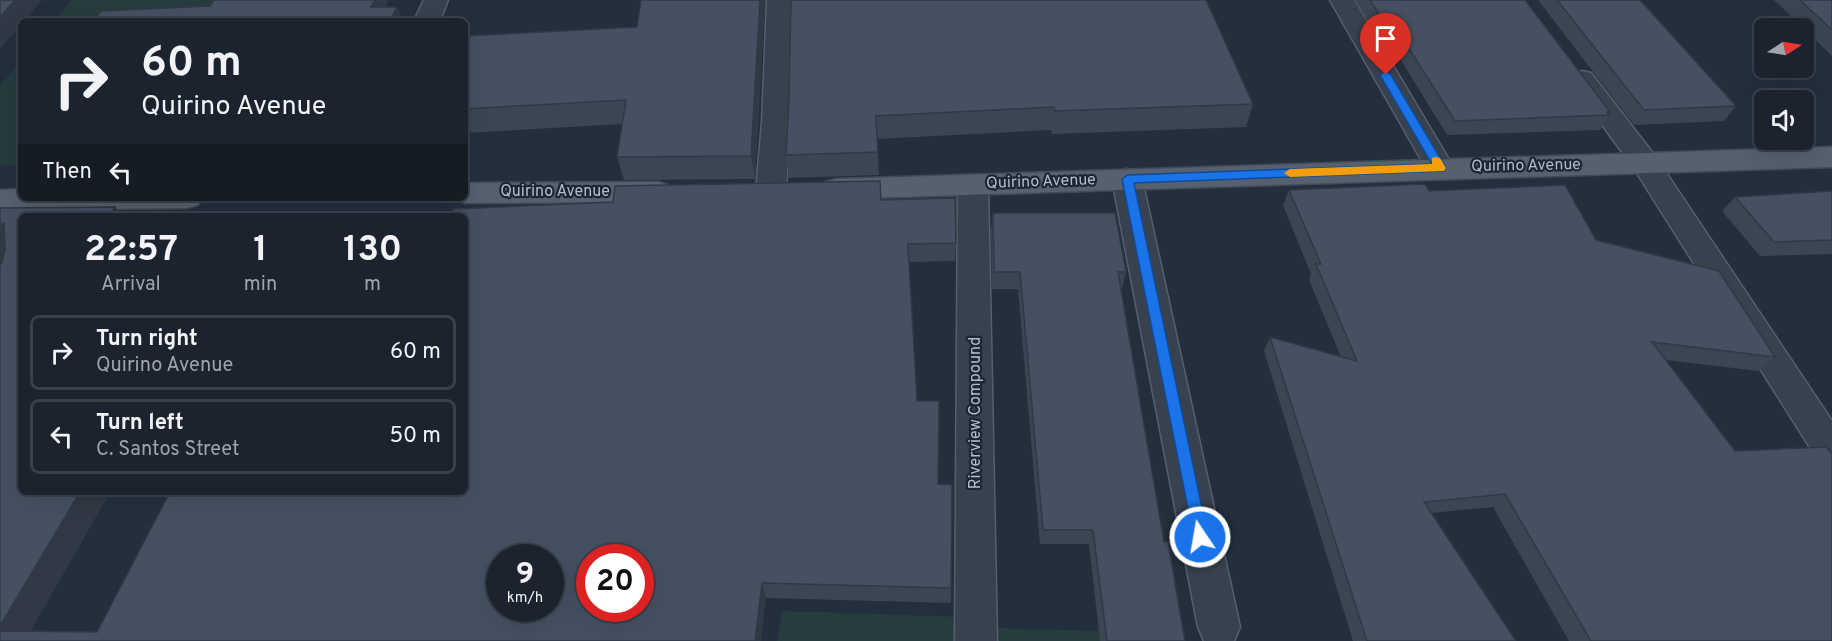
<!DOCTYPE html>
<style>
:root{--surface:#1b232e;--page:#282f3a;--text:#f1f3f6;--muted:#a0a4aa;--line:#39404a}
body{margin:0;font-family:Overpass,sans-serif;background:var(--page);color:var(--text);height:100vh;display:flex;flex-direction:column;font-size:22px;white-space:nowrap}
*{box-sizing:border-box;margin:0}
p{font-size:20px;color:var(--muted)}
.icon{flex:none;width:33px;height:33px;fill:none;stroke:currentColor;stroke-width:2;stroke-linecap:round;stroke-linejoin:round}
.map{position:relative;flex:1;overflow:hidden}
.drawer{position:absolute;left:18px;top:213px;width:450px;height:282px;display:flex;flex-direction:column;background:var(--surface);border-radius:9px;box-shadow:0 6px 24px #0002,0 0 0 2px var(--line)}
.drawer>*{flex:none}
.top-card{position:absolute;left:18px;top:18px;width:450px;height:183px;border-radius:9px;box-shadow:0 6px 24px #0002,0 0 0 2px var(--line);background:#1b232e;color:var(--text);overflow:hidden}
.needle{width:39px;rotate:78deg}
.fabs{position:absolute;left:1754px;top:18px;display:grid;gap:12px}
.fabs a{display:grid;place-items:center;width:60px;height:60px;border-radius:9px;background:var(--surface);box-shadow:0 6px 24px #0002,0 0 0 2px var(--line);font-size:30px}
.speed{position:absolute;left:486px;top:544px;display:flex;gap:12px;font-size:30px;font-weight:700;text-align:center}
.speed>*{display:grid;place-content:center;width:78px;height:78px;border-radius:50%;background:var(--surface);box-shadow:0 6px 24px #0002,0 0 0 2px var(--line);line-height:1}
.speed small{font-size:15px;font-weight:400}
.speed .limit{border:9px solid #d22;background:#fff;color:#111}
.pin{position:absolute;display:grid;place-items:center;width:51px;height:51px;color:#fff;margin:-62px -26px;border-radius:50% 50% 50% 0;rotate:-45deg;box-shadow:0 0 6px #0007}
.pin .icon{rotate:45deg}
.me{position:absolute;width:66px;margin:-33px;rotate:348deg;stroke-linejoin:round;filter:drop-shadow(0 0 4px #0008)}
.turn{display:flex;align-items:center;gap:21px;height:126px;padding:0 24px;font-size:27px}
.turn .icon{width:78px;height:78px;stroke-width:2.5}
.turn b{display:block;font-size:42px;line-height:51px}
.then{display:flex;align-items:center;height:57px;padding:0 24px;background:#0003;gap:12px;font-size:22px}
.eta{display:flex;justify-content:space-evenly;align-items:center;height:102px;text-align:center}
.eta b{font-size:36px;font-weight:700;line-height:42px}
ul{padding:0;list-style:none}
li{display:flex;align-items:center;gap:18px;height:75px;margin:0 12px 9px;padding:0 12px;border:3px solid var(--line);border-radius:9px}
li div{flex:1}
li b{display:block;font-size:22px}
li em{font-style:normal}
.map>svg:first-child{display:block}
.green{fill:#263c3f}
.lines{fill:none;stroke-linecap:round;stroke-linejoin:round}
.minor-casing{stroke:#565f6c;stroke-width:3}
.major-casing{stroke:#414a57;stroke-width:3}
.minor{fill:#38414e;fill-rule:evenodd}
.major{fill:#56606e;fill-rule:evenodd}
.wall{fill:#3b4654}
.shaded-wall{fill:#303945}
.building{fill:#455162;stroke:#303945;stroke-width:1.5;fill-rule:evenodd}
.route{fill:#1a73e8;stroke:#114b97;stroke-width:1.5}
.slow{fill:#f59e0b}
.labels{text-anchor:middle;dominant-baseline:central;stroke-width:4.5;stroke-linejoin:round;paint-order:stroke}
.street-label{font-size:16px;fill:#b4bcc9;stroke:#1d2633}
</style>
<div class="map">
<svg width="1832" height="641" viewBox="0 0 1832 641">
<rect width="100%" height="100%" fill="#242f3e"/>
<path class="green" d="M72 0H228L215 21H54Z
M21 61V165L0 166V86Z
M782 611 962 617 960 641H777Z
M992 628 1099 631 1100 641H991Z"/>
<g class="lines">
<g class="minor-casing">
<path id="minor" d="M424 0H448L440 21H414Z
M767 0H791L790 122 786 191 781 198 771 201 761 198 756 191 762 122Z
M1330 0H1354L1454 168 1450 175 1440 178 1430 175Z
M1582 71 1591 73 1655 156 1832 421V467L1819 462 1635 170 1569 79 1573 73Z
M1127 169 1137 172 1142 179 1240 627 1234 641H1204L1198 627 1112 179 1117 172Z
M973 175 983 178 988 185 997 641H955L958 185 963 178Z"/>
</g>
<g class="major-casing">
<path id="major" d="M1832 147V167L836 199 826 196 821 189 826 182 836 179Z
M658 182 668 185 673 192 668 199 658 202 465 203 453 198H465V183Z
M21 189V198H202L198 205 187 208 0 210V190Z"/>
</g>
<use href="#minor" class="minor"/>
<use href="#major" class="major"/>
</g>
<path class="wall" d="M641 0H765L755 179 624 180 617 157 622 124 465 133V36L637 27Z
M1355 0H1525L1610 112 1608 114 1609 115 1600 130 1447 135 1383 31 1375 32Z
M1538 0H1640L1736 106 1724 121 1634 125Z
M1774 0H1832V56Z
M789 99 1253 104 1246 127 1052 134 1051 130 877 139 879 175 789 178 786 155Z
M1289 190 1429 191 1596 240 1775 357 1759 371 1665 360 1832 641H1569L1493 507 1431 513 1516 641H1353L1264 351 1270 337 1341 357 1309 280 1311 274 1283 205Z
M1832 191V254L1760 256 1722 211 1735 197Z
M881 200 956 243 955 261 909 262 917 401 938 484 951 588V603L766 598 0 641V208L21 492H110L30 631 97 632 465 492 452 212Z
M993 213 1126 272 1122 289H1121L1164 542 1185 641H1100L1089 544H1040L1018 289H992L991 230Z"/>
<path class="shaded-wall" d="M15 0H42L24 21H21V25L0 49V17Z
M375 0H389L379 21 371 7Z
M760 0H765L755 179 751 156Z
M397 7 404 21H390Z
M115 207 123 216H109Z
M4 223 7 250 1 262 0 269V225Z
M80 492H110L24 641 0 632V626Z
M762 583 766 598 761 641H755Z"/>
<path class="building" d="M0 0H15L0 17Z
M214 0H375L371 7H397L390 21H94L101 11 210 6Z
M641 0H760L751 156 617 157 626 100 465 109V36L637 27Z
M791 0H1206L1253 104 1055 111 1054 107 876 116 878 152 786 155 789 99Z
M1370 0H1525L1610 112H1607L1609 115 1455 121 1389 17H1381Z
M1557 0H1640L1736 106 1644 110Z
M1800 0H1832V30Z
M880 181 881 200 955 198 956 243 908 244 917 401H939L938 484 952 485 951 588 762 583 755 641H0V631L97 632 170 492H465V216H332L333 213 452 212 453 209 613 202 615 186ZM500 558H550V609H500ZM590 558H640V609H590Z
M1425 184 1429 191 1565 185 1596 240 1719 271 1775 357 1652 342 1735 451 1826 447 1832 454V641H1591L1505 494 1424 502 1516 641H1367L1270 337 1357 361 1316 264H1321L1289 190Z
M1832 191V240L1774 242 1735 197Z
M115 207 109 216H21V492H80L0 626V265L2 263 5 249 4 223 0 225V208Z
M993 213H1115L1126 272H1118L1164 542H1168L1185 641H1107L1093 530H1043L1020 272H994Z"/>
<path class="route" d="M1386 71 1391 75 1446 168 1444 171 1134 183 1208 537 1206 543 1200 545 1195 543 1122 179 1128 175 1432 164 1380 75Z"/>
<path class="slow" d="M1436 157 1440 158 1446 168 1444 171 1290 177 1284 173 1290 169 1432 164V158Z"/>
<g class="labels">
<g class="street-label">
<text transform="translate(1526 166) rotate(-1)">Quirino Avenue</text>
<text transform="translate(1041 182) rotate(-2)">Quirino Avenue</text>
<text x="555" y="192">Quirino Avenue</text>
<text transform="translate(976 413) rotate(-90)">Riverview Compound</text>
</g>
</g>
</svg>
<div class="fabs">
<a><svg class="needle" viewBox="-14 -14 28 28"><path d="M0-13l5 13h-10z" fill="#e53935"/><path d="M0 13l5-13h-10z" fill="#a0a4aa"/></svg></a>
<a><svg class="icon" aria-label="sound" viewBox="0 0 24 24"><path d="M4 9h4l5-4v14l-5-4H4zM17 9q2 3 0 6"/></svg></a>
</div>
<div class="speed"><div>9<small>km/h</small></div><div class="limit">20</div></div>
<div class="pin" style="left:1386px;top:75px;background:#d93025"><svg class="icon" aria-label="arrive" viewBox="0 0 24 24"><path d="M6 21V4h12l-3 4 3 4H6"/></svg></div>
<svg class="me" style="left:1200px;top:537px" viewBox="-20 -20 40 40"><circle r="17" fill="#1a73e8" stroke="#fff" stroke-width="3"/><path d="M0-11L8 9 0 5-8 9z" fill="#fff"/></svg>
<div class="top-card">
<div class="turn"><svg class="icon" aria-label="right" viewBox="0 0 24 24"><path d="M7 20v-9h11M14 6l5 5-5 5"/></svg><div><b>60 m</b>Quirino Avenue</div></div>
<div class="then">Then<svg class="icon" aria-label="left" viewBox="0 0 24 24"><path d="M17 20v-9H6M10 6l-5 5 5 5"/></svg></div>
</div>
<section class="drawer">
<div class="eta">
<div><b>22:57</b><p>Arrival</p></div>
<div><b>1</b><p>min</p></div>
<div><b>130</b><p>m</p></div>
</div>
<ul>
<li><svg class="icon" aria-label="right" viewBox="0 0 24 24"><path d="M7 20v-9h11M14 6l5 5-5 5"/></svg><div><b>Turn right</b><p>Quirino Avenue</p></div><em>60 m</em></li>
<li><svg class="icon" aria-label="left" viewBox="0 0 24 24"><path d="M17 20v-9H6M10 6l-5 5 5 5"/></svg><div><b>Turn left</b><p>C. Santos Street</p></div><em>50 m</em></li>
</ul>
</section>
</div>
